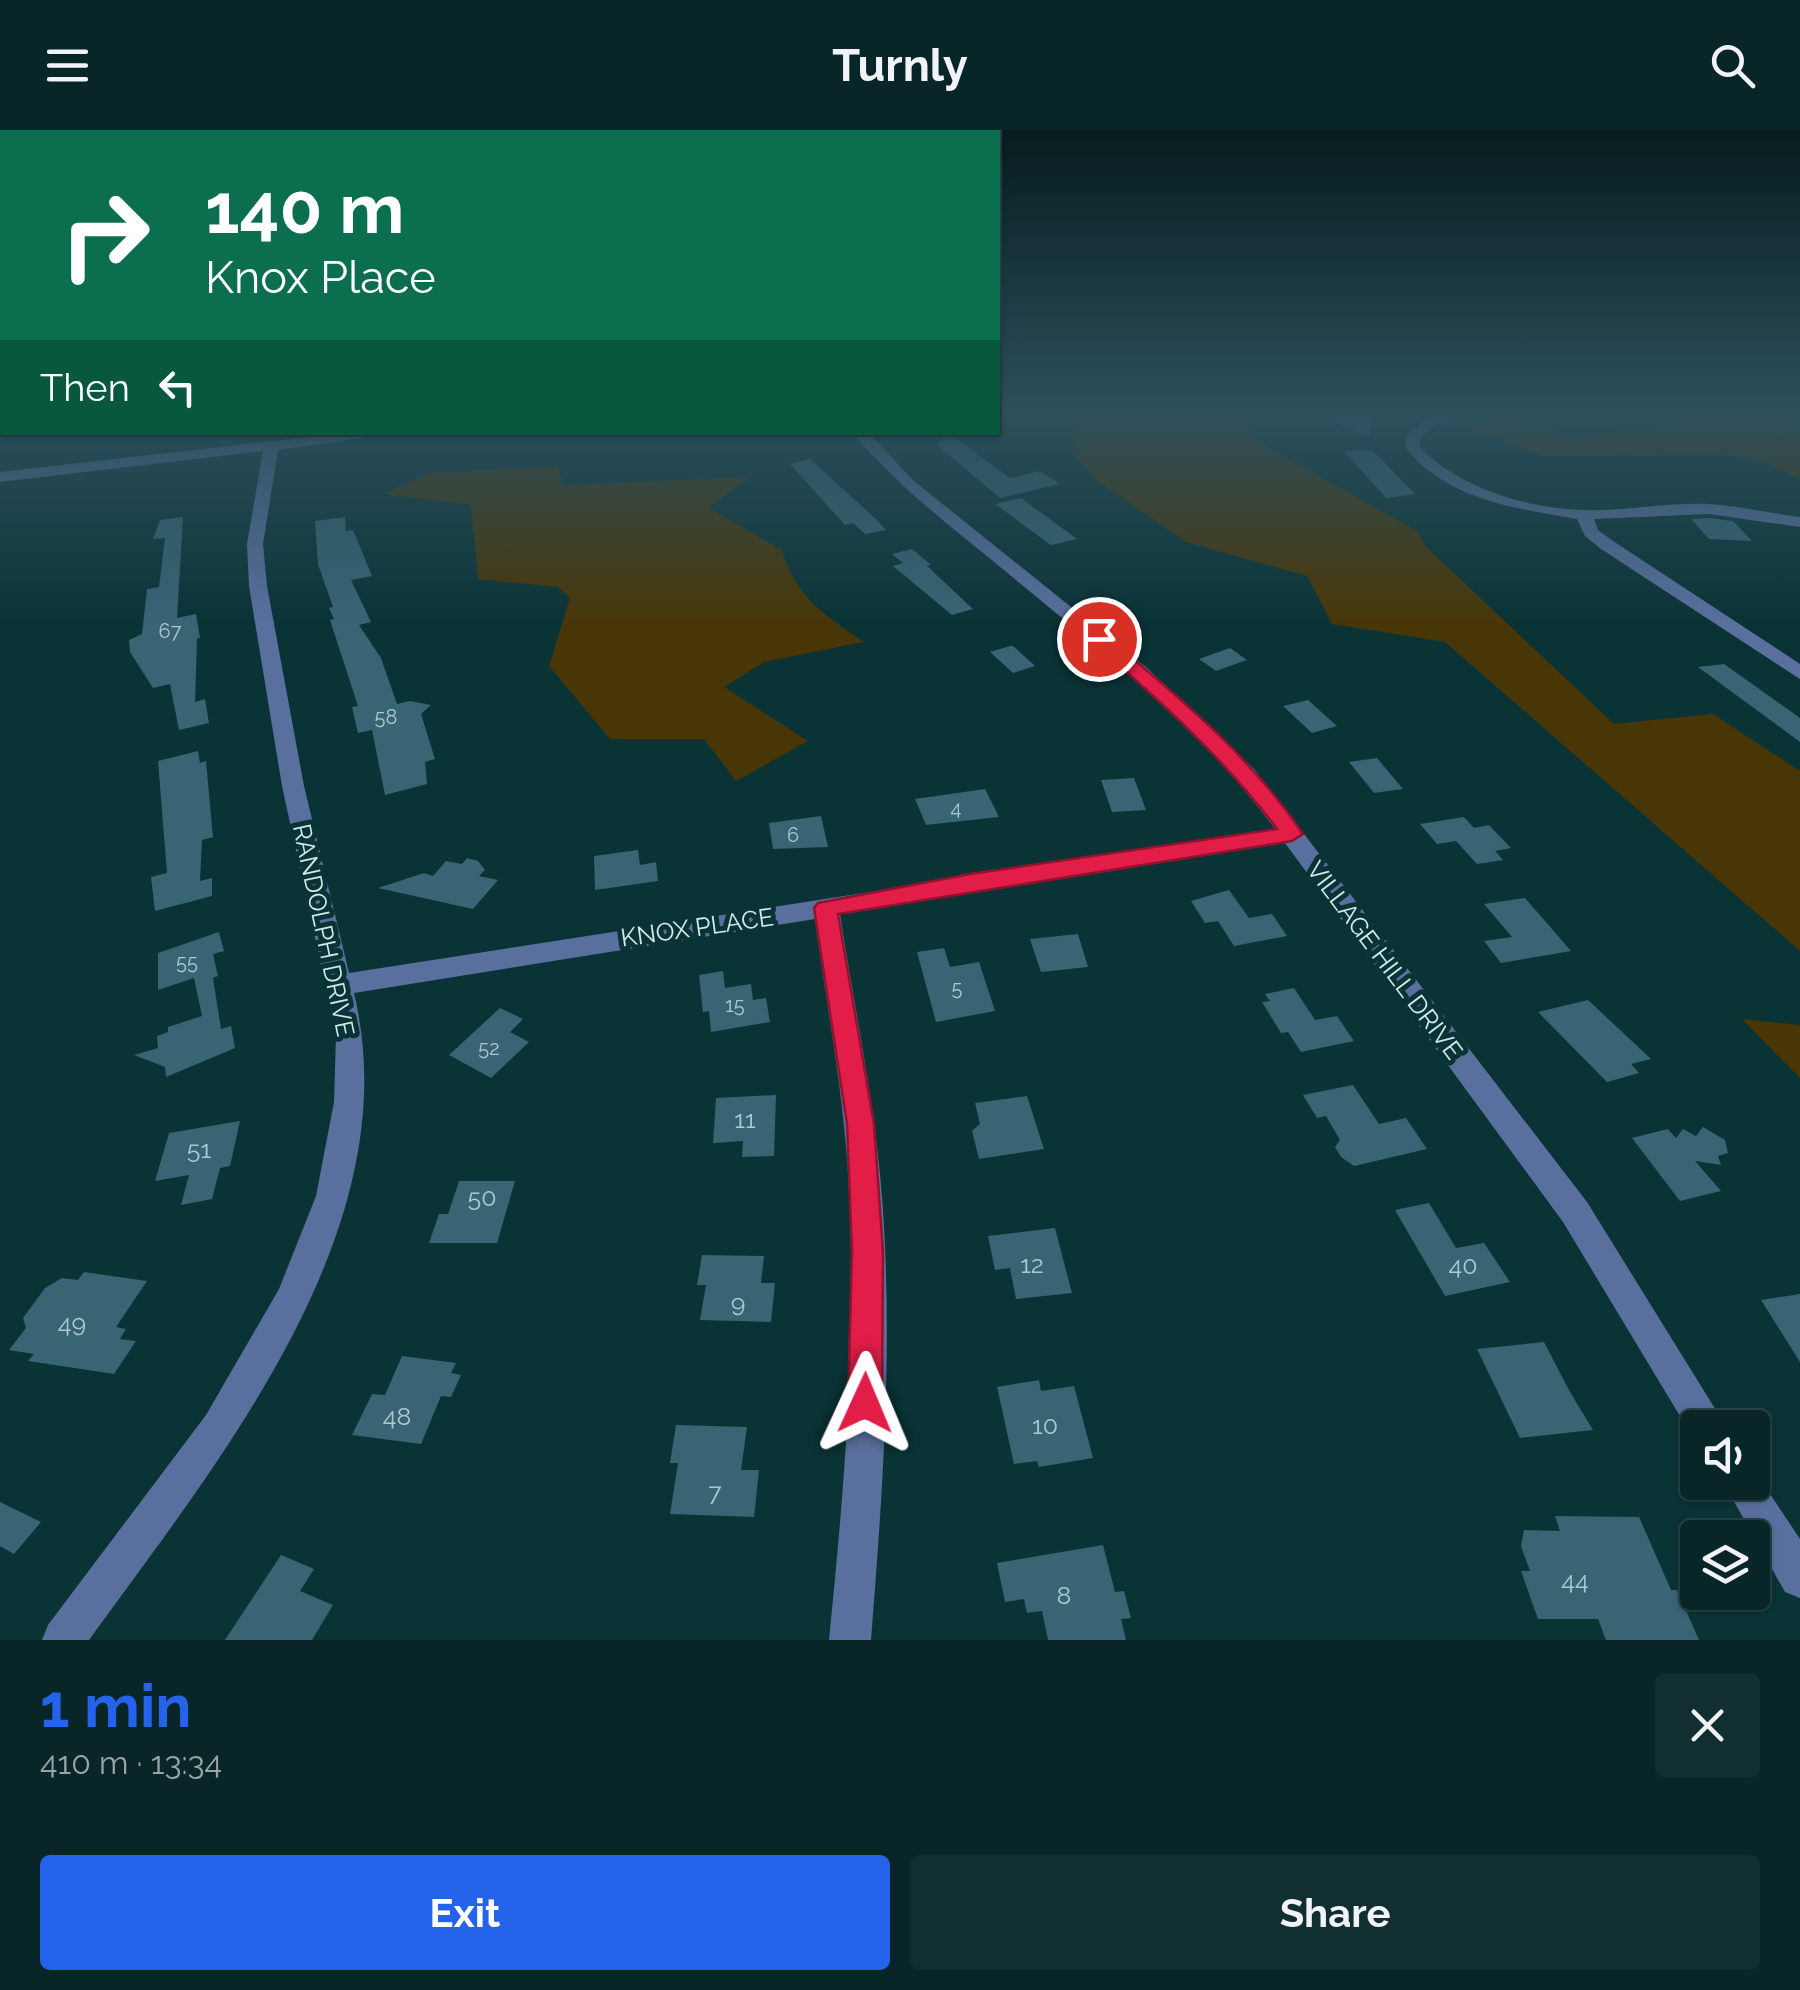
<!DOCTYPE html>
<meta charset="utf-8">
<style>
:root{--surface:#082628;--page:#112e30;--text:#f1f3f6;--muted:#98a5a8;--line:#294345;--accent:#2563eb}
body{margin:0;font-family:Raleway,sans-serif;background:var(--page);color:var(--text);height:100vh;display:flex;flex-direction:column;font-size:38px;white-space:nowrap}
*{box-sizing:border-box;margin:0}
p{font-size:32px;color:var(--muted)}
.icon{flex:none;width:55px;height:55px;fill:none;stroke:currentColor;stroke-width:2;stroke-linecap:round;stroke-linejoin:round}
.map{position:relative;height:1510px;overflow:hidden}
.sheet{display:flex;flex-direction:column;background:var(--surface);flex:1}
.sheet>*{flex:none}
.top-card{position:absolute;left:0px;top:0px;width:1000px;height:305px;box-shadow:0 2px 8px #0004,0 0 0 2px var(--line);background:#0b6e4f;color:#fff;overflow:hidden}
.controls{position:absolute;left:1680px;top:1280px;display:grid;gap:20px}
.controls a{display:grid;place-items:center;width:90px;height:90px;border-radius:10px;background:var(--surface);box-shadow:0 2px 8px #0004,0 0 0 2px var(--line);font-size:50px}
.pin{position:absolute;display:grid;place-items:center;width:85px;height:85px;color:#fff;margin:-42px;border:5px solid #fff;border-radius:50%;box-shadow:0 2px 10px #0007}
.me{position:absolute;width:110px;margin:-55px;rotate:1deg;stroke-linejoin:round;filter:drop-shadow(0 0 8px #0008)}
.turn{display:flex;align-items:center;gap:35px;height:210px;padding:0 40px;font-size:45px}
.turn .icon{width:130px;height:130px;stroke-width:2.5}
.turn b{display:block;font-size:70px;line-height:85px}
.then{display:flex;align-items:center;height:95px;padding:0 40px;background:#0003;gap:20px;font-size:38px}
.round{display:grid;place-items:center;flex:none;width:105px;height:105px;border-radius:10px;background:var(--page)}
.summary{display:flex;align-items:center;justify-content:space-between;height:170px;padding:0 40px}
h1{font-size:60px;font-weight:700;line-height:75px;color:var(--accent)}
.cta{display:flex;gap:20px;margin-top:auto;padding:20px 40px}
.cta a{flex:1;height:115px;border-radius:10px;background:var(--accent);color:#fff;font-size:40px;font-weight:700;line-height:115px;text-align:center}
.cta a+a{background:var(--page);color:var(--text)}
header{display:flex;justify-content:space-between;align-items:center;height:130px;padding:0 40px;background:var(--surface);font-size:45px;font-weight:700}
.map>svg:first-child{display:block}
.green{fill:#493607}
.building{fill:#386474}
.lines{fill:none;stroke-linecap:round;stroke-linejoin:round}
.minor{fill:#59709e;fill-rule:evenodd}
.route{fill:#e11d48;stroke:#92132f;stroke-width:2.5}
.labels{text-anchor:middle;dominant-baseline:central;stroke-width:10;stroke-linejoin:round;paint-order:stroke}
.number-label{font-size:20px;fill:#abc9cf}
.street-label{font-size:25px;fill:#d1ebed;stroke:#0a3336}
.near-number-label{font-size:25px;fill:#abc9cf}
</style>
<header><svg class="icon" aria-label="menu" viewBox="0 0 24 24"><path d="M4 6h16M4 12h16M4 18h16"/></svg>Turnly<svg class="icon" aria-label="search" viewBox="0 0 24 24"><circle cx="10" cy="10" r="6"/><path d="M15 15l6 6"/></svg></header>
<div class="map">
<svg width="1800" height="1510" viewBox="0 0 1800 1510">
<rect width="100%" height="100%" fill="#0a3336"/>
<path class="green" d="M1073 284H1248L1251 308 1419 402 1425 416 1614 594 1713 584 1800 641V821L1445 512 1332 494 1307 446 1186 412 1099 352 1073 326Z
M1687 284H1778L1800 290V349L1760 331 1717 324 1547 327 1468 300 1473 289 1518 285 1563 305 1675 298Z
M558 336 563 355 749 347 709 378 782 420C796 467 825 486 864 512L764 532 724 557 808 611 736 651 704 609H610L549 536 570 468 558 457 478 449 471 375 384 364 428 343Z
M1742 889 1800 895V948Z"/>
<path class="building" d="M1316 284H1375L1368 307Z
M947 302 1010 348 1040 341 1060 354 1000 368 937 315Z
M1372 320 1415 364 1386 368 1344 321Z
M810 329 878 391 886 400 865 404 853 393 845 395 790 334Z
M1021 368 1077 409 1051 415 995 374Z
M183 387 177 488 196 484 200 508H197L195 572 205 569 209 593 179 600 170 554 153 558 130 522 129 510 142 504 147 459 159 457 165 408 153 409 160 390Z
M345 387 346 401 353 400 372 446 351 450 371 492 359 495 381 528 397 574 410 571 431 575 421 584 435 629 425 632 427 654 385 665 372 600 358 603 352 577 358 576 330 490 334 489 329 478 333 477 318 434 315 391Z
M1709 388 1733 391 1752 411 1709 409 1691 389Z
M912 419 931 435 927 436 973 479 952 485 893 436 903 433 892 424Z
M1010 516H1013L1035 536 1013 543 990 522Z
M1230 518 1247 530 1216 541 1199 529Z
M1724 534 1800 588V612L1698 537Z
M1308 570 1337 596 1312 603 1283 576Z
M198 621 200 633 206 631 213 707 202 710 200 751 212 748V766L155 781 151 747 167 743 158 631Z
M1377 628 1403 659 1374 663 1349 632Z
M1134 648 1146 680 1112 682 1101 650Z
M985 659 999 687 926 695 915 669Z
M821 686 828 717 773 719 769 693Z
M1464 687 1474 698 1489 695 1511 718 1495 721 1503 730 1477 734 1456 711 1437 714 1420 694Z
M638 720 640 735 656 732 658 751 595 760 594 726Z
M467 728 478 731 485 740 479 746 498 750 473 779 378 758 424 743 433 746 446 731 462 734Z
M1229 760 1249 788 1272 784 1287 806 1234 816 1218 791 1205 793 1191 771Z
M1525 768 1571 821 1501 833 1484 811 1512 807 1484 774Z
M219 802 224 821 213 824 218 846 213 848 221 899 231 896 235 918 166 947 165 937 134 925 158 918 157 906 168 902V897L202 886 194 848 158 860V823Z
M1078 804 1088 837 1041 842 1030 809Z
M944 818 950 837 979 832 995 881 936 892 917 822Z
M723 841 725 858 751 854 753 870 766 868 770 892 711 902 709 881 703 882 699 845Z
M1294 858 1315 890 1337 886 1354 911 1301 922 1288 902 1281 903 1262 872 1270 871 1265 864Z
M1588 870 1651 929 1631 934 1639 943 1607 952 1538 882Z
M500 878 523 889 510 902 529 912 491 948 449 925Z
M1353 955 1379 994 1406 988 1427 1019 1354 1036 1341 1027 1335 1017 1340 1010 1326 986 1317 988 1303 965Z
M776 965 774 1026 742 1027 743 1011 713 1013 716 968Z
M1027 966 1044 1019 979 1029 972 1001 980 994 975 973Z
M240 991 230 1036 220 1038 212 1069 181 1075 189 1045 155 1051 169 1003Z
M1703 997 1725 1010 1728 1023 1718 1026 1721 1035 1695 1031 1721 1061 1680 1071 1632 1008 1668 999 1676 1008 1683 999 1696 1006Z
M459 1051H515L497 1113H429L439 1084H448Z
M1429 1073 1456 1118 1484 1113 1510 1152 1445 1166 1395 1080Z
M1055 1098 1072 1163 1016 1169 1010 1138 995 1140 988 1106Z
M702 1125 764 1126 761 1153H775L771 1192 700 1190 706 1155H697Z
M84 1142 147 1151 116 1197 126 1199 120 1209 136 1211 114 1244 28 1231 34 1224 9 1220 26 1198 23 1188 45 1158 62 1148 78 1150Z
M1800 1164V1232L1761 1170Z
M1544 1212 1570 1262 1593 1300 1520 1308 1477 1219Z
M402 1226 456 1233 451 1243 461 1245 451 1267 441 1266 421 1314 352 1305 372 1264 385 1265Z
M1039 1250 1041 1261 1074 1256 1093 1328 1039 1337 1037 1331 1014 1334 997 1257Z
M676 1295 747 1297 741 1340H759L754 1387 670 1384 678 1333H670Z
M0 1372 41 1392 14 1424 0 1416Z
M1555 1386 1639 1387 1671 1460H1677L1699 1510H1606L1598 1489H1538L1521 1441H1530L1521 1416 1524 1400 1560 1401Z
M1103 1415 1115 1462 1124 1461 1131 1488 1121 1489 1126 1510H1048L1042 1481 1027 1483 1024 1469 1005 1472 997 1433Z
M281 1425 314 1439 300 1461 333 1475 312 1510H225Z"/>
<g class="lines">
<path class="minor" d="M1449 284H1472L1435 296 1422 305 1419 316C1459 359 1529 379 1587 380 1627 381 1668 372 1709 374 1739 376 1770 383 1800 387V397L1709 384 1594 389 1598 400 1613 411 1800 534V549L1601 419 1585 406 1577 389C1514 378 1447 370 1405 317L1408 303 1425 290Z
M353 302H402L278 320 263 414 267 456 304 656 349 843 1275 699C1198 594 1093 514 993 431 944 391 893 352 852 302H868L914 351 1147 538 1254 639 1587 1072 1727 1298H1698L1695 1311 1563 1092 1285 713 840 784C854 875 873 963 881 1055 894 1206 883 1359 871 1510H829C844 1361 857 1211 849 1061 845 969 827 879 815 789L354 863C411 1099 218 1331 89 1510H42L48 1495 206 1285 279 1159 316 1066 334 972 336 905 282 656 249 456 247 414 263 321 0 352V342Z
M1752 1337 1800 1409V1468L1785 1462 1723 1352H1752Z"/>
</g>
<linearGradient id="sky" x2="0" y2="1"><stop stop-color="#061c1e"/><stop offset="0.57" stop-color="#2d505d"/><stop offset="1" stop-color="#2d505d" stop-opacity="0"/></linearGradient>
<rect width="1800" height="495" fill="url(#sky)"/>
<path class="route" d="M1093 505H1105C1177 566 1250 625 1303 704L1292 711 838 784 874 994 883 1122 882 1273 877 1285 865 1290 853 1285 848 1273 852 1122 847 994 814 778 818 773 970 744 1277 699C1223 627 1160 571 1093 512Z"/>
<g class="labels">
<g class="number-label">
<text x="170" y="501">67</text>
<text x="386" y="587">58</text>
<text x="956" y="678">4</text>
<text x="793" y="705">6</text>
<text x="187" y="832">55</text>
<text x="957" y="858">5</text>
<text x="735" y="875">15</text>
<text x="489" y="918">52</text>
</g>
<g class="street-label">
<text transform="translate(697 797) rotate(-8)">KNOX PLACE</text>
<text transform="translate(324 800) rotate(78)">RANDOLPH DRIVE</text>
<text transform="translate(1385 830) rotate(53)">VILLAGE HILL DRIVE</text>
</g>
<g class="near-number-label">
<text x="745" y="989">11</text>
<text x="199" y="1019">51</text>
<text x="482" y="1067">50</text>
<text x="1032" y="1134">12</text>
<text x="1463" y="1135">40</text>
<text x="738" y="1173">9</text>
<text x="72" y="1193">49</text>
<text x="397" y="1286">48</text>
<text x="1045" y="1295">10</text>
<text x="715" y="1362">7</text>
<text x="1575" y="1450">44</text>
<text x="1064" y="1465">8</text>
</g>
</g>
</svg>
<div class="controls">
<a><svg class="icon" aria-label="sound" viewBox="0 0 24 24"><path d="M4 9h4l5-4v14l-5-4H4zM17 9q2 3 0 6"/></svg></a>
<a><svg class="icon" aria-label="layers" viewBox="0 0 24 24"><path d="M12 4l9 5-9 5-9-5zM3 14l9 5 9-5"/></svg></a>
</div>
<div class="pin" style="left:1099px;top:509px;background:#d93025"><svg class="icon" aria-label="arrive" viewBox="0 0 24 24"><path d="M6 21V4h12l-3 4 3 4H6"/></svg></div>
<svg class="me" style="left:865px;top:1273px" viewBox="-20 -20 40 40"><path d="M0-17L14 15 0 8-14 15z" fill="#e11d48" stroke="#fff" stroke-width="4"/></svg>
<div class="top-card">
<div class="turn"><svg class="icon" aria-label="right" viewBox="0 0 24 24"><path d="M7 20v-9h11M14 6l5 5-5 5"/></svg><div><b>140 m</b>Knox Place</div></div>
<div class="then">Then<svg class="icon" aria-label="left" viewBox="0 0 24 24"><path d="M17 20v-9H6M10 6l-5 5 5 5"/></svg></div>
</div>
</div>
<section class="sheet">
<div class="summary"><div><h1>1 min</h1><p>410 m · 13:34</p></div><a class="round"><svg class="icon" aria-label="close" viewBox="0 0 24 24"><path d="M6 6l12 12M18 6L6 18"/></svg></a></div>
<div class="cta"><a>Exit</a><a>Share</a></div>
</section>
